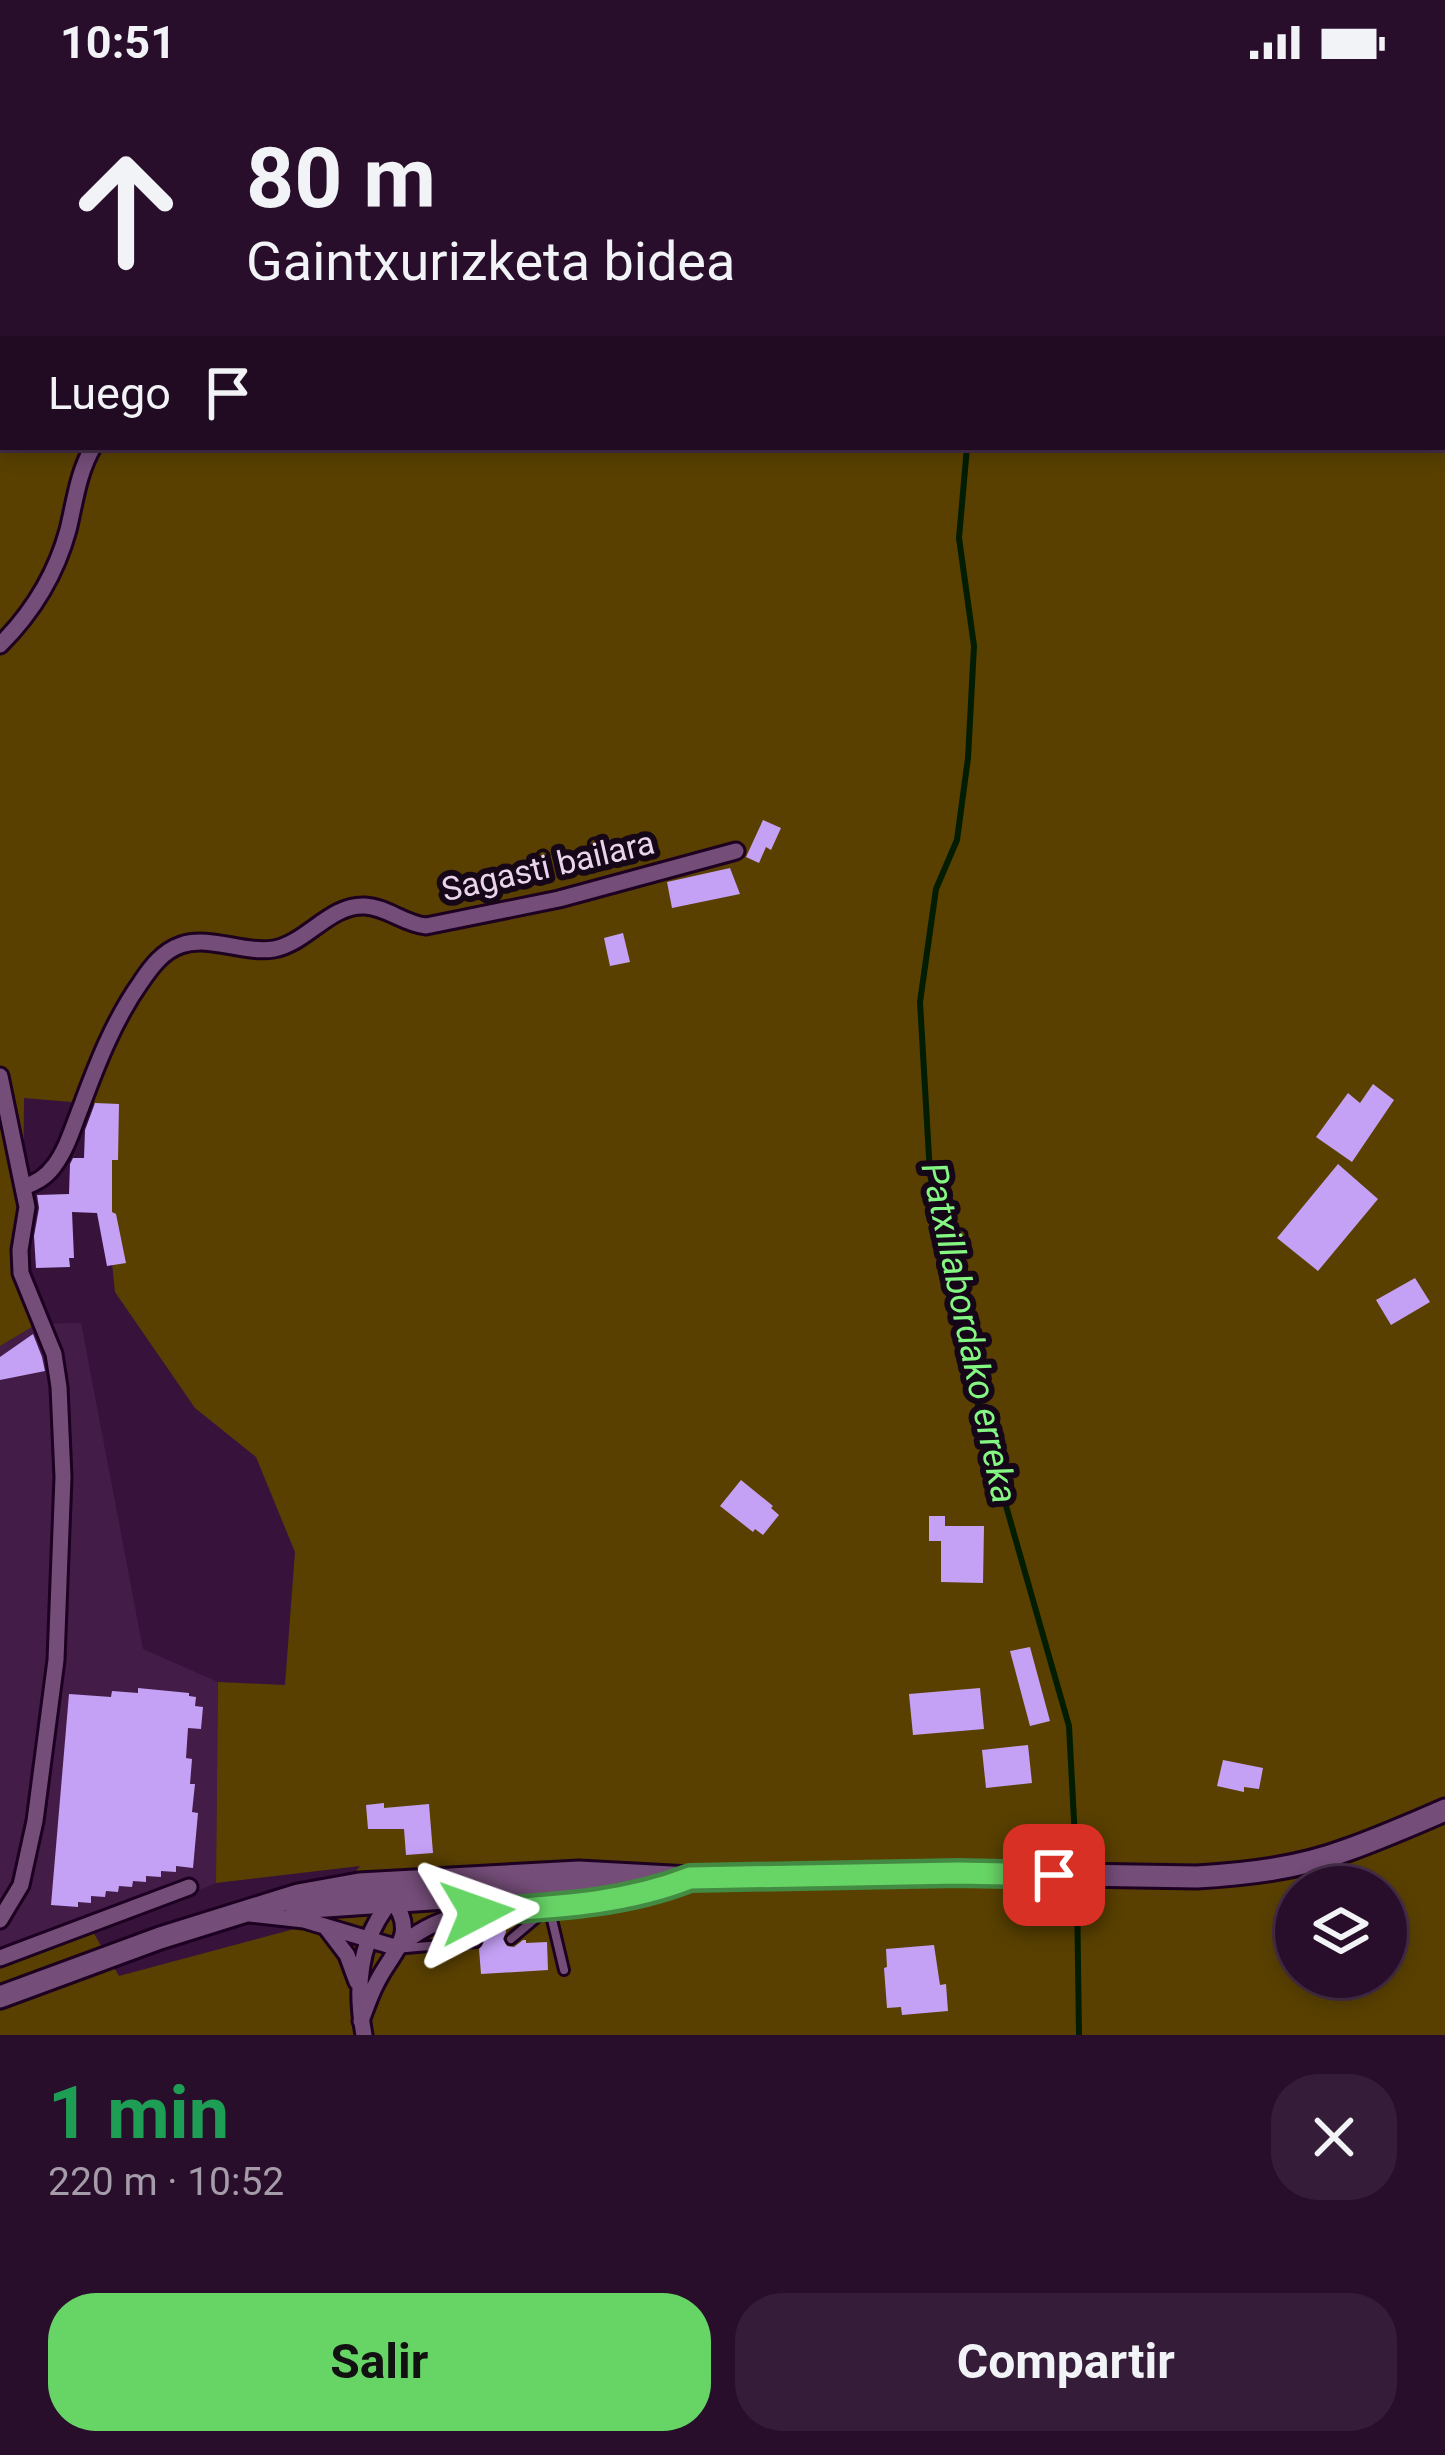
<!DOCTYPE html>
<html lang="es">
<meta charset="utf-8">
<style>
:root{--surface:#290e2c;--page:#351c38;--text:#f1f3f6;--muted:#a59ca9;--line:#452e48;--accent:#67d466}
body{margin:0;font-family:Roboto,sans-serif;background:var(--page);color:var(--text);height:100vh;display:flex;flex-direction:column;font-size:45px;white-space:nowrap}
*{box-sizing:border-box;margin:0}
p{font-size:39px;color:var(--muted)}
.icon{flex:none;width:66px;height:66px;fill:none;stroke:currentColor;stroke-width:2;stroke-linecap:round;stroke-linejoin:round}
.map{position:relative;height:1951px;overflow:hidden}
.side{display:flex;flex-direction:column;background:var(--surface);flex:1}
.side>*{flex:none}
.hud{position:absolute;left:0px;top:0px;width:1446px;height:366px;box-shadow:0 6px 18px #0003,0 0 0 3px var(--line);background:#290e2c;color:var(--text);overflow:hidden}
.fabs{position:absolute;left:1275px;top:1782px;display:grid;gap:24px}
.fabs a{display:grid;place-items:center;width:132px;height:132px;border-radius:50%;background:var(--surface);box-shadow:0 6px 18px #0003,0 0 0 3px var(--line);font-size:60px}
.pin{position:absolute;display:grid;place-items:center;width:102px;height:102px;color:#fff;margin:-51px;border-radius:24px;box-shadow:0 6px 18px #0006}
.me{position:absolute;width:132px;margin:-66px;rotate:86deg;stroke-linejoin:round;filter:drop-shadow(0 0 9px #0008)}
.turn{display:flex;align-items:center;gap:42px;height:252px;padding:0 48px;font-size:54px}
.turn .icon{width:156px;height:156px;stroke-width:2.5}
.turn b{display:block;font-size:84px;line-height:102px}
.then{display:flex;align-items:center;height:114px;padding:0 48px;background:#0003;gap:24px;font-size:45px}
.round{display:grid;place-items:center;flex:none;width:126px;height:126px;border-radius:48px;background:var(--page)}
.overview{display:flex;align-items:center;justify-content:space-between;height:204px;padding:0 48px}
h1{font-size:72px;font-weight:700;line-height:90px;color:#1e9e55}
.primary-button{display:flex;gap:24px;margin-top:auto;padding:24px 48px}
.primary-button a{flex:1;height:138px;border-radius:48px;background:var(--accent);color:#111;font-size:48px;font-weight:700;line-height:138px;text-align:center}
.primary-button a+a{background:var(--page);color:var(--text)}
.status{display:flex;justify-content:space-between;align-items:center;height:84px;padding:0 60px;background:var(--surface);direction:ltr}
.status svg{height:33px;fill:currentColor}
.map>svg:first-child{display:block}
.built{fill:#441c48}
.green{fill:#594001;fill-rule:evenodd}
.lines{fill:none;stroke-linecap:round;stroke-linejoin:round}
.stream{stroke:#021d02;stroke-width:6}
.building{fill:#c5a1f6}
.lane-casing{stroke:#1d0021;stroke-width:14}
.street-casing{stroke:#1d0021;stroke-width:21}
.secondary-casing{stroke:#1d0021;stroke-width:27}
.path{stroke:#7a5b7d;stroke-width:3;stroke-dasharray:3 9;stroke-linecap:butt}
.lane{stroke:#744d78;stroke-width:8}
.street{stroke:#744d78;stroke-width:15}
.secondary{stroke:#744d78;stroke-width:21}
.route-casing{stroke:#438a42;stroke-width:30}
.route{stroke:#67d466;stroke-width:21}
.labels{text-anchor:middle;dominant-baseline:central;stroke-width:12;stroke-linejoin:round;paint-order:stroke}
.street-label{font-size:33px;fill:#ead4ec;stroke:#160718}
.water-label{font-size:36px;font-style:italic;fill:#84f682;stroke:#160718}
</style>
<div class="status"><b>10:51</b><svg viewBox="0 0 49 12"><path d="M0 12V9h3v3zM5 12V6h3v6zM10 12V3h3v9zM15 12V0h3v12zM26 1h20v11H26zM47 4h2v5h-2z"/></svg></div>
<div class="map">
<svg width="1445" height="1951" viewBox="0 0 1445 1951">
<rect width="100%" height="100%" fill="#37133b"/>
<path class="built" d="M81 1239 143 1565 218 1598 216 1799 0 1885V1262L37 1240Z"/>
<path class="green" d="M0 0H1445V1951H0V1885L93 1848 119 1892 313 1840 360 1782 216 1799 218 1598 285 1601 295 1468 256 1373 195 1324 115 1208 96 1020 24 1014 23 1131 37 1240 0 1262ZM3 3H1443V363H3ZM1296 1803H1386V1893H1296Z"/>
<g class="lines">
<path class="stream" d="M1105 3 1107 0
M967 363 959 454 974 562 968 674 957 756 936 805 920 918 930 1090 980 1331 1069 1642 1076 1774
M1077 1806 1079 1951"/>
</g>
<path class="building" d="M763 736 781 744 771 766 766 763 759 779 746 773Z
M730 784 740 810 672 824 667 798Z
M623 849 630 878 610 882 604 854Z
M1373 1000 1394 1016 1352 1078 1316 1053 1348 1009 1360 1019Z
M95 1019 119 1020 118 1076H112V1128L116 1130 126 1179 107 1182 97 1129 72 1128 74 1174H69L70 1183 36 1184 34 1152 39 1124 37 1111 69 1110 70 1080 73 1074H84L85 1046Z
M1338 1080 1378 1115 1318 1187 1277 1154Z
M1415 1194 1430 1218 1391 1241 1376 1216Z
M33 1250 42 1273 45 1287 0 1296V1273Z
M741 1396 773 1422 771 1424 779 1431 763 1451 755 1445 753 1448 720 1422Z
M929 1432H945V1442H984L983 1499 941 1498V1457H929Z
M1030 1563 1050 1637 1030 1642 1010 1567Z
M138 1604 189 1609V1612L196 1613 195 1622 203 1623 201 1645 188 1644 186 1674 192 1675 190 1700H195L192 1728 198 1729 193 1784 176 1782V1788L161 1787V1793L146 1792V1798L133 1797 132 1803 119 1802 118 1808 106 1807 105 1813 91 1812V1819L78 1818V1823L51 1821 69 1610 111 1613 112 1607 138 1609Z
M980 1604 984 1645 913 1651 909 1610Z
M1028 1661 1032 1699 986 1704 982 1666Z
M1223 1676 1263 1684 1259 1705 1244 1703V1708L1217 1702Z
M384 1719V1724L429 1720 433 1769 406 1771 404 1745H368L366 1721Z
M505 1838 506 1848 503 1855 507 1862 514 1863 523 1856H526V1859L547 1858 548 1886 481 1890 479 1865 484 1858 478 1850V1841Z
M934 1861 940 1901 946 1900 948 1927 902 1931 901 1923 887 1924 884 1884 887 1883 886 1865Z"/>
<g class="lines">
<g class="lane-casing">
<path id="lane" d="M511 1855 549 1823 564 1886
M406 1864 476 1858"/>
</g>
<g class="street-casing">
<path id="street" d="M599 3 608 0
M0 561C32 529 56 490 68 446 75 417 78 389 93 363
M0 992 27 1123 20 1166 21 1189 54 1270 59 1303 63 1393 56 1576 35 1737 21 1801 0 1836
M24 1103C37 1098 46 1093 54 1082 67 1065 73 1043 81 1023 97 980 114 936 141 898 151 883 163 867 181 861 210 851 244 870 274 865 307 859 330 820 365 822 387 823 404 840 426 842L559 815 736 767
M250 1830 304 1836 398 1864
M325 1842 347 1871 357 1898
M398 1864C445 1822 492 1828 551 1822 596 1818 640 1814 682 1797
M0 1874 189 1803
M361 1937C366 1924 370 1911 377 1898 392 1868 419 1850 392 1816 359 1854 355 1903 364 1951"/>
</g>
<g class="secondary-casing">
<path id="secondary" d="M296 1824 642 1801
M0 1913 160 1854 298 1811 359 1800 579 1788 690 1794 958 1789 1197 1793C1248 1790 1299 1784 1347 1766 1380 1754 1413 1740 1445 1726"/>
</g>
<path class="path" d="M451 0 452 3"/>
<use href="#lane" class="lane"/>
<use href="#street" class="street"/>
<use href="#secondary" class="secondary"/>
</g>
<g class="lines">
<g class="route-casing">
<path id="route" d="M477 1828C550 1823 621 1821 690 1794L958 1789 1054 1791"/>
</g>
<use href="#route" class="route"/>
</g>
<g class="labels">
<g class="street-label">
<text transform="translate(548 782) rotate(-13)">Sagasti bailara</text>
</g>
<g class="water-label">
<text transform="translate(969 1249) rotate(78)">Patxillabordako erreka</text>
</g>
</g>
</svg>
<div class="fabs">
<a><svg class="icon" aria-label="layers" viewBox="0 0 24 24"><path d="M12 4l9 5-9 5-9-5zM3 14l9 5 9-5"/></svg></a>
</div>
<div class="pin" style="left:1054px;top:1791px;background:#d93025"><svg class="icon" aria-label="arrive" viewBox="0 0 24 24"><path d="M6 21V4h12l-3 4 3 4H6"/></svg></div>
<svg class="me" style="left:477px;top:1828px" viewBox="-20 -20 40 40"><path d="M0-17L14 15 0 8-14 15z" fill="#67d466" stroke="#fff" stroke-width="4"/></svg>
<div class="hud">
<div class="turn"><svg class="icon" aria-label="ahead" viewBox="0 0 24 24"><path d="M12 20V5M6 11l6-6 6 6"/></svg><div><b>80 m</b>Gaintxurizketa bidea</div></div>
<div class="then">Luego<svg class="icon" aria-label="arrive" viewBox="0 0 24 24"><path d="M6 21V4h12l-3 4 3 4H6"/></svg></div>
</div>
</div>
<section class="side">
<div class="overview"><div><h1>1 min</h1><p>220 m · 10:52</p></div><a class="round"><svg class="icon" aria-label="close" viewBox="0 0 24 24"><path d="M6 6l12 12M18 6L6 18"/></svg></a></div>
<div class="primary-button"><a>Salir</a><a>Compartir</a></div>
</section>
